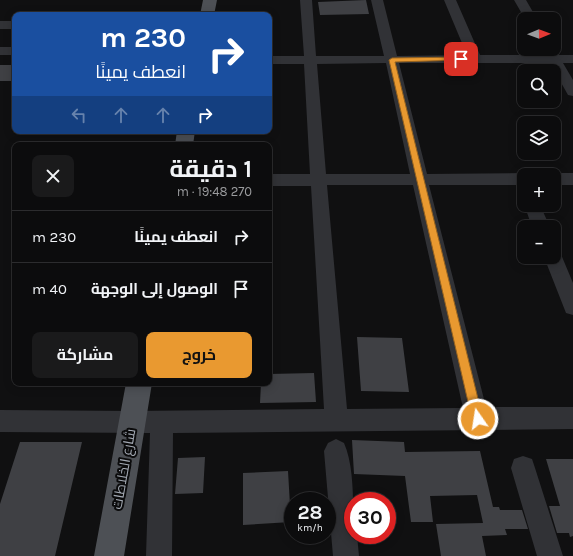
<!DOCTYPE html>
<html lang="ar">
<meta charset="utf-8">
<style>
:root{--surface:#0c0c0d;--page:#1a1a1b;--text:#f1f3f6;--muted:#9a9b9d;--line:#2c2c2e;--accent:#e99930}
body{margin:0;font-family:Karla,Cairo,sans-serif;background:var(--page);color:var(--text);direction:rtl;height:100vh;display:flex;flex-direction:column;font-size:15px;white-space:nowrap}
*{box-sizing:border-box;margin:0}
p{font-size:13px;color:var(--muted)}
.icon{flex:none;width:22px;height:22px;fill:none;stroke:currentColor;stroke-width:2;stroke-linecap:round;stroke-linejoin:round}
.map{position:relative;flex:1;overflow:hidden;direction:ltr}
.drawer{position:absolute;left:12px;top:142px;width:260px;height:244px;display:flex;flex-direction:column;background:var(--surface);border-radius:8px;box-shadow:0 2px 10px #0003,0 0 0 1px var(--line);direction:rtl}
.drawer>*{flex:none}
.hud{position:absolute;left:12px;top:12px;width:260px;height:122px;border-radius:8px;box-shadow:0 2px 10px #0003,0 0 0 1px var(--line);direction:rtl;background:#1a4fa0;color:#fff;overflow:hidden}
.needle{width:26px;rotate:89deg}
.buttons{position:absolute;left:517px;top:12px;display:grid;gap:8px}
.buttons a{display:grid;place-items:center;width:44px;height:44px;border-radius:8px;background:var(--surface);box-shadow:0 2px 10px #0003,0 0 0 1px var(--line);font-size:20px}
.speed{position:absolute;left:284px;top:492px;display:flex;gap:8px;font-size:20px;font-weight:700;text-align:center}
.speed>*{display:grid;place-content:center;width:52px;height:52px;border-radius:50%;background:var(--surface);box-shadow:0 2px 10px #0003,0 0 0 1px var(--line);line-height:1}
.speed small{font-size:10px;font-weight:400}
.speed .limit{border:6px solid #d22;background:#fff;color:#111}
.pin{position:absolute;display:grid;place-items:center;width:34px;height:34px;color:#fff;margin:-17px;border-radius:8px;box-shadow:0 2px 6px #0006}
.me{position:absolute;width:44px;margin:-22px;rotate:347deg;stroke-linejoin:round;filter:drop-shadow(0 0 3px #0008)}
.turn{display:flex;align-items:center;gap:14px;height:84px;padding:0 20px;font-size:18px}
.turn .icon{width:52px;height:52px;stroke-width:2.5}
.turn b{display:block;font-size:28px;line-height:34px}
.lanes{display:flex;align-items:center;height:38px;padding:0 20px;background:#0003;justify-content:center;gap:20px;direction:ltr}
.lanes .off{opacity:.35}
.round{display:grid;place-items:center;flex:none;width:42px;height:42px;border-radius:8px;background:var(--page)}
.head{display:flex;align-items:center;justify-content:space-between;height:68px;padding:0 20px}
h1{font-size:24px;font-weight:700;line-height:30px}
.button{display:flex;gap:8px;margin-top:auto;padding:8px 20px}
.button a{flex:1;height:46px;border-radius:8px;background:var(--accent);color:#111;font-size:16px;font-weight:700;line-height:46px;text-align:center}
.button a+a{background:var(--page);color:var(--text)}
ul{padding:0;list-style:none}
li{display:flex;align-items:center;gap:12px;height:52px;padding:0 20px;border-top:1px solid var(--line)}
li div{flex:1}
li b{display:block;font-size:15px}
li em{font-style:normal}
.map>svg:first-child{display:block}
.building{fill:#3f4044}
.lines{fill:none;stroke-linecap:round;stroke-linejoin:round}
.minor{fill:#313236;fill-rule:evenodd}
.major{fill:#4d5055;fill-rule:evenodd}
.route{fill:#e99930;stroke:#97631f}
.labels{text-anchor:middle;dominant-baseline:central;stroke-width:4;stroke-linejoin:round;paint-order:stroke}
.near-street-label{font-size:14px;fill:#a2a8b2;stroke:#0b0b0c}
</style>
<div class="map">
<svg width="573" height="556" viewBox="0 0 573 556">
<rect width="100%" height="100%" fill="#101011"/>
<path class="building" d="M366 0 369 14 320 15 318 2Z
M0 65H15V81H0Z
M357 337 402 338 409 392 361 391Z
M314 373 316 402 260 403 261 383H269V374Z
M352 440 404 442 405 452 480 451 493 507H499L500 510H522L528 529H505L507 535 482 536 486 556H441L436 524 483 523 477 495 430 496 433 522H411L405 476 354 474Z
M20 442H82L55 556H0V504Z
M205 457 203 493 175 494 178 458Z
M546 459H573V536L570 537 569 533H557L549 506H560Z
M288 471 291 522 243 525V473Z"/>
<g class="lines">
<path class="minor" d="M300 0H312L316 56H384L371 0H383L397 56 467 55 444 0H456L480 55H546L543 49 554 48 558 55H573V63H563L573 80V96L568 95 550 63H399L427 174 524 173 530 175H524V185H429L486 407H573V429L173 433 172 556H146L150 433 0 432V410L132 411 324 409 311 186H269V174H310L304 64H269V56H304ZM386 63 410 174H326L317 64ZM327 185H413L463 408 347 409Z
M514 0H526L537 19H525Z
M0 21H15V29H0Z
M0 47H15V55H0Z
M554 173H573V185H554V175H548Z
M524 204 540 205 550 227H532Z
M554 250 560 252 573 283V315L566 313 544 257H554Z
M336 439 344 443C355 468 353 508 353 535H357L359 556H333L324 451 328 443Z
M523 456 532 459 535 468 563 556H537L511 468 514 459Z"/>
<path class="major" d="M203 0H217L214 15H200Z
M177 131H195L193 145H175Z
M126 383H152L124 556H94Z"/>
</g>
<path class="route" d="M461 57 464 59 463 60 395 62 483 419 481 423 478 424 474 423 472 419 389 60 392 58Z"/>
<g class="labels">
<g class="near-street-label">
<text transform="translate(124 469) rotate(-80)">شارع الخلاطات</text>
</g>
</g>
</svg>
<div class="buttons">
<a><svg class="needle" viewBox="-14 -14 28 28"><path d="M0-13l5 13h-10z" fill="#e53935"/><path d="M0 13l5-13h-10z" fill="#9a9b9d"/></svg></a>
<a><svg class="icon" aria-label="search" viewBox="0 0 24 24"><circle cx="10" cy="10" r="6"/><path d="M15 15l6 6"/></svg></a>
<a><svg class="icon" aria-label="layers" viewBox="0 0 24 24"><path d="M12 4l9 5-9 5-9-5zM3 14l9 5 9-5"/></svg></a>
<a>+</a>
<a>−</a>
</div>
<div class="speed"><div>28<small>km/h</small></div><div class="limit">30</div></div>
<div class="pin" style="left:461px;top:59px;background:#d93025"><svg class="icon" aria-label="arrive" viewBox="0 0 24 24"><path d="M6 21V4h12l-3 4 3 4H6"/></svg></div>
<svg class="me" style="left:478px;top:419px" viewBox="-20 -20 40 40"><circle r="17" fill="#e99930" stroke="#fff" stroke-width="3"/><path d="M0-11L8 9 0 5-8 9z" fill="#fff"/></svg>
<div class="hud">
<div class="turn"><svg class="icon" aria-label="right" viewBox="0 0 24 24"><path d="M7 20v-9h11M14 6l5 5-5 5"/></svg><div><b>230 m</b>انعطف يمينًا</div></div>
<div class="lanes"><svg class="icon off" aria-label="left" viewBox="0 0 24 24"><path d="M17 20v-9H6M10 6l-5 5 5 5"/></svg><svg class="icon off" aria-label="ahead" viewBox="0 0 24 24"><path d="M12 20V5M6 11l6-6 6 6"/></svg><svg class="icon off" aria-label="ahead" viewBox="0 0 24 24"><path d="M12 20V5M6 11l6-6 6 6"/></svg><svg class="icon" aria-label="right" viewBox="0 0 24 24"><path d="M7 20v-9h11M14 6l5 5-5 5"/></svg></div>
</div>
<section class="drawer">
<div class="head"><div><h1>1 دقيقة</h1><p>270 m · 19:48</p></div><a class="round"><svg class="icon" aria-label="close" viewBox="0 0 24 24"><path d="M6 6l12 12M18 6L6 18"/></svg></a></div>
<ul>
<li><svg class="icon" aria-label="right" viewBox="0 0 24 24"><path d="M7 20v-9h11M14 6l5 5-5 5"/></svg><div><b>انعطف يمينًا</b></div><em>230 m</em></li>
<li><svg class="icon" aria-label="arrive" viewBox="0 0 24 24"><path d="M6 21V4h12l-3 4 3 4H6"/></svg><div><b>الوصول إلى الوجهة</b></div><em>40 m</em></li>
</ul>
<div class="button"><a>خروج</a><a>مشاركة</a></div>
</section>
</div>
